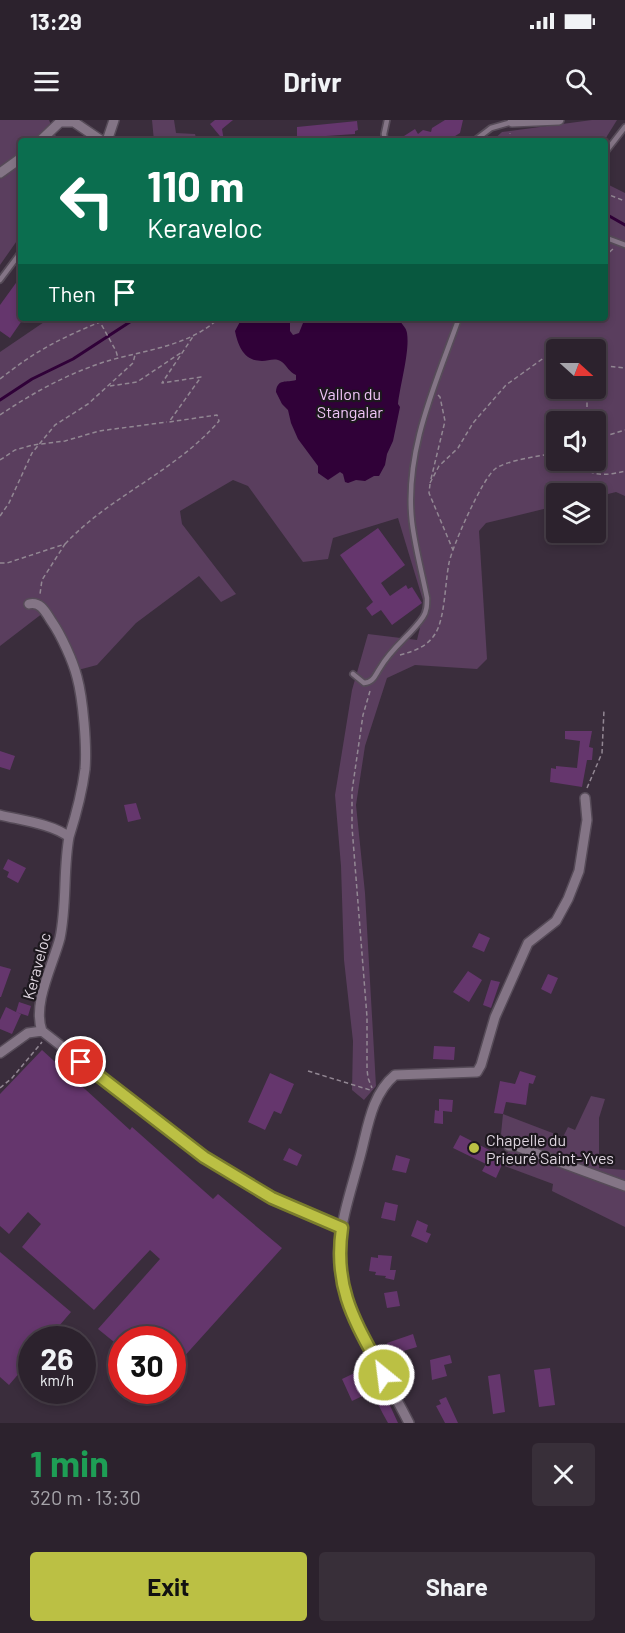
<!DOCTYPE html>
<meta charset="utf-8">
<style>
:root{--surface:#2c222d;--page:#382f39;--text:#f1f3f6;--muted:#a6a4aa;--line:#483f49;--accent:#bbc044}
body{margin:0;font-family:Barlow,sans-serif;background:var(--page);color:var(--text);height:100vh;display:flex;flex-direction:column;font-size:22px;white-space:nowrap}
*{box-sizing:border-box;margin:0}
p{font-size:20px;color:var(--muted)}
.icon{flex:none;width:33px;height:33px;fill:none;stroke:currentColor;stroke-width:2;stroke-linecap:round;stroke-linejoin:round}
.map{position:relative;height:1303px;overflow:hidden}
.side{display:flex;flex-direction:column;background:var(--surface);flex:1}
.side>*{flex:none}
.banner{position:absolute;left:18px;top:18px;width:590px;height:183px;border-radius:6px;box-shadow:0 3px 9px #0003,0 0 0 2px var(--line);background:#0b6e4f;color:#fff;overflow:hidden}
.needle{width:39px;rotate:111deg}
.buttons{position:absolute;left:546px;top:219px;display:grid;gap:12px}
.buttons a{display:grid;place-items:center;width:60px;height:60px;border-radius:6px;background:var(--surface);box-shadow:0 3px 9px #0003,0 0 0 2px var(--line);font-size:30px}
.speed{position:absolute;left:18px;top:1206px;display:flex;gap:12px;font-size:30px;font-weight:700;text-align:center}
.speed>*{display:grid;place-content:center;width:78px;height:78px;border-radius:50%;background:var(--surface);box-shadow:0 3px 9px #0003,0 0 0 2px var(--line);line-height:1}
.speed small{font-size:15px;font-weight:400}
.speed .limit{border:9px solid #d22;background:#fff;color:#111}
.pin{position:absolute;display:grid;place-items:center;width:51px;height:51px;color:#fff;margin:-26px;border:3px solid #fff;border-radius:50%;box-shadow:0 2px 6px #0007}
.me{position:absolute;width:66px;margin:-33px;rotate:331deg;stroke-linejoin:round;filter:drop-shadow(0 0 4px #0008)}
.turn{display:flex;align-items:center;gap:21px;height:126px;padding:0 30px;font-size:27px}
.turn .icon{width:78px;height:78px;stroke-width:2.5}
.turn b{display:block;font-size:42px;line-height:51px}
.then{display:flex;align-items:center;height:57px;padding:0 30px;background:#0003;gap:12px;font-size:22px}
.round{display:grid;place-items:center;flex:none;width:63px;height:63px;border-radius:6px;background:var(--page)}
.summary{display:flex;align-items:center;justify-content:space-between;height:102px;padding:0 30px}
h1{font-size:36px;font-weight:700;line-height:45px;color:#1e9e55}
.primary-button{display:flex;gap:12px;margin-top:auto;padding:12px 30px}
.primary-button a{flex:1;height:69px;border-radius:6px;background:var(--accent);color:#111;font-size:24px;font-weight:700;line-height:69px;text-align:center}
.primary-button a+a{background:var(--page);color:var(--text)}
.status{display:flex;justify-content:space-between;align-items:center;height:42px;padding:0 30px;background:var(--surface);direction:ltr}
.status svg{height:16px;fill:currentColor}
header{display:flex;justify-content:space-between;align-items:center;height:78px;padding:0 30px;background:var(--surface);font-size:27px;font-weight:700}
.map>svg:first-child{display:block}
.green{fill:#5a3e5e;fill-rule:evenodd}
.water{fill:#300138}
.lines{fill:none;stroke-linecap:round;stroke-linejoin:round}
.stream{stroke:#300138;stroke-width:3}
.building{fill:#65366d}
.service-casing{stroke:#564b58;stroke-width:8}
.minor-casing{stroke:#564b58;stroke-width:12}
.path{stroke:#928793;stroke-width:1.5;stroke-dasharray:4.5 3;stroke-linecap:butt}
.service{stroke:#847586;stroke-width:4.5}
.minor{stroke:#847586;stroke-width:9}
.route-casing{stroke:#7a7d2c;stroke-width:15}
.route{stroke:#bbc044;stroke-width:10}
.poi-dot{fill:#bbc044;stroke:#1d181e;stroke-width:2}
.labels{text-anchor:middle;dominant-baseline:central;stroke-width:4.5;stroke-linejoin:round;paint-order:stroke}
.park-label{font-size:16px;fill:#efc5f6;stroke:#1d181e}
.street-label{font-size:16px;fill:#dfd6e0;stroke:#1d181e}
.poi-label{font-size:16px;fill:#dfd6e0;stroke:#1d181e;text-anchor:start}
</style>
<div class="status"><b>13:29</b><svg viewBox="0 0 49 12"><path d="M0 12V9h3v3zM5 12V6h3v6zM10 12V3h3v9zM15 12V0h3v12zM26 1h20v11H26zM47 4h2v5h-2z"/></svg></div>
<header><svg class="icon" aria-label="menu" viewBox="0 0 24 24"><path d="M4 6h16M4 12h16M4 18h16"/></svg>Drivr<svg class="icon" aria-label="search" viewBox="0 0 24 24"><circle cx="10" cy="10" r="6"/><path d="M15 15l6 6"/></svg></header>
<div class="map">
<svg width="625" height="1303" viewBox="0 0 625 1303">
<rect width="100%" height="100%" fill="#3a2d3c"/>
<path class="green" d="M0 0H49L58 21H21V115L0 145Z
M152 0H174L176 13 195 14 197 21H154Z
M592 0H617L604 21H492L502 12Z
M605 63 625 73V376L616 372 596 377V374H556V386L486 403 479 411 487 539 477 549 415 545 387 558 365 626 356 685 365 773 376 966 364 980 352 970 353 921 344 840 341 746 335 675 352 570 368 514 417 520 425 487 398 398 333 418 328 439 303 442 248 366 233 360 180 391 182 404 236 474 221 482 199 456 136 503 97 545 78 550 43 493 0 526V232L50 198H604ZM556 230H596V268H556ZM556 302H596V340H556Z
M591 976 605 979 599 998V1048L625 1050V1107L552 1071 553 1064 502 1045 510 1028 501 1014 503 994 563 1017 568 1007 575 1010Z"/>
<path class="water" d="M242 198H290V211L293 215 299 213 305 198H397C401 203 406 207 407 213 410 231 400 265 398 284L400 287 393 321 387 334 385 345 379 356H374L365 361 356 360 348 363 345 362 343 354 340 352 328 360 318 353V346L298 319 291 303 288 290 282 284 276 272C277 258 287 263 296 260V255C289 252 287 246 282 242 275 237 269 241 262 241 244 241 238 226 235 211Z"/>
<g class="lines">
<path class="stream" d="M604 93 625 105
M0 280 32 259 73 239 136 198"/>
</g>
<path class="building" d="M215 0H233L222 9 224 21 210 4Z
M445 0H463L460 13 447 21H406L404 16 415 9 418 14 423 10 431 12 432 8Z
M357 1 358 10 355 11V14L297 18V7Z
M21 156V202L10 218 0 211V185Z
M378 408 405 445 381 463 390 476 406 465 408 469 412 467 422 483 392 505 381 490 372 496 366 488 373 482 340 435Z
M565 611H592L589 627 593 628 592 640H587L582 667 550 662 551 648 556 649V646L577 648 580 621 565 619Z
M0 631 15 636 10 650 0 647Z
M136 683 141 699 128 702 124 685Z
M8 739 26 748 18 763 7 757 9 752 3 749Z
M479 813 490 818 484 832 472 827Z
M0 846 11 849 1 877H0Z
M468 851 482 860 469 882 453 872Z
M548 854 558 858 551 874 541 869Z
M491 860 500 862 491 888 483 885Z
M19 882 31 886 28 896 16 892 21 894 12 914 0 909V900L6 887 16 892Z
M434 926 455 927 454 940 433 939Z
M42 930 130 1010 132 1007 213 1079 218 1074 282 1128 172 1250V1220H122L119 1226 98 1209 160 1139 150 1130 94 1190 22 1127 41 1104 28 1092 9 1114 0 1106V974Z
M520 951 536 956 533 964 529 963 526 985 506 982 503 994 494 993 500 961 515 964Z
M270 953 294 964 281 994 274 991 265 1010 248 1002Z
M439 979 453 980 452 992 443 991V1004L434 1003 435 990 439 991Z
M460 1015 505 1038 496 1058 482 1051 486 1044 453 1028Z
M289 1028 302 1035 297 1046 283 1040Z
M396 1035 410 1039 406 1053 392 1050Z
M385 1082 398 1085 395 1101 381 1098Z
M417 1100 428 1105 426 1112 431 1114 427 1123 411 1116Z
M0 1132 71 1192 47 1220H32V1261L21 1251 9 1265 0 1257Z
M378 1135 392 1136 390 1150H396L394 1160 385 1158 386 1156 375 1155 376 1152 369 1151 371 1137 378 1138Z
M397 1171 400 1186 387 1188 384 1173Z
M413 1214 417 1227 400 1232H390L387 1223Z
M450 1235 452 1243 444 1245 447 1256 432 1260 430 1240Z
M367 1247 377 1269 352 1281 342 1259Z
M550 1248 555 1285 539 1287 534 1250Z
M500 1254 505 1292 493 1294 488 1256Z
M446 1277 458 1303H445L436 1286 441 1284 439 1280Z
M387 1279 398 1303H388L383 1294 378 1284Z"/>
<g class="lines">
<g class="service-casing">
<path id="service" d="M385 21 384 14 387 0
M474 21 491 8 512 2
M604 34 625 7
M604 117 625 125
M0 160 21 132
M353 554 364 563C374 562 375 555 380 548 392 527 411 515 423 497 427 491 427 485 427 478 422 453 415 427 412 402 404 331 436 263 459 198"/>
</g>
<g class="minor-casing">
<path id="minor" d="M512 2 559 0
M40 21 60 2H74L102 21
M107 21 114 0
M0 53 21 38
M29 484C41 481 46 493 52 502 61 515 73 541 77 557 83 579 87 626 85 649 82 673 76 695 69 717
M0 695C20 700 53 704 69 717 63 750 67 784 60 818 53 845 32 884 42 911L204 1037 272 1078 342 1108
M0 933 28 913 42 911
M509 1026H516L625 1066
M409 1303C384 1252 334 1184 339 1127 342 1095 353 1064 361 1033 368 1006 372 974 395 955L477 952 481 945 495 897 528 823 556 801 568 779 579 751 587 700 585 678"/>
</g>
<path class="path" d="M510 21V13
M604 73 625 81
M604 137 614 128
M100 198V202L116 231 118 238
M596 245 625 248
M0 259C35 231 59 219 100 202
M110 266 137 262 182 232
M0 295C28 276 58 259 90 247 132 230 184 231 219 198
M587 302V281L591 268
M596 319 625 310
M0 340 15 330 33 325 65 321 99 311 167 302
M580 340C587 359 610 355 625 351
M431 359 445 301 440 277 438 275
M430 363 439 346 458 328 473 303 506 265 566 222 574 221 582 230
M430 364 429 373 453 430
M0 396 9 383 32 333 55 305 88 284 133 243 135 235
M65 424C111 375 175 352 219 301L217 295 169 302 201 257 162 263 194 215
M0 443H7L65 424 42 460 40 474
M400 535C414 531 427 527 435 514 445 499 445 463 449 443 452 427 482 359 495 349 507 340 540 336 556 333
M370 571 363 595 352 671V707L367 897V949L368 958 372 968
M587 668 602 633 604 590
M308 951 370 970
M0 968 12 958 42 922"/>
<use href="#service" class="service"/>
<use href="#minor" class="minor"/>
</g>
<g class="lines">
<g class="route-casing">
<path id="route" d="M81 942 204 1037 272 1078 342 1108C333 1170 356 1203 384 1255"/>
</g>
<use href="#route" class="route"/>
</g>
<circle class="poi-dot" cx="474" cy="1028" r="6"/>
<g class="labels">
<g class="park-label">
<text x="350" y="273">Vallon du<tspan x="350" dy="18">Stangalar</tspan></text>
</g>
<g class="street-label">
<text transform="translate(36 846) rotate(-75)">Keraveloc</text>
</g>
<g class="poi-label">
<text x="486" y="1019">Chapelle du<tspan x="486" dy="18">Prieuré Saint-Yves</tspan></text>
</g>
</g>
</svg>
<div class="buttons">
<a><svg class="needle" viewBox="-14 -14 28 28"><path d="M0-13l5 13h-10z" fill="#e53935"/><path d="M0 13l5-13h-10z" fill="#a6a4aa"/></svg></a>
<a><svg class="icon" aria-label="sound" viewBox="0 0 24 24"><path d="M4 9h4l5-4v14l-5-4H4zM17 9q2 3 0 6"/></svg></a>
<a><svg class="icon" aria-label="layers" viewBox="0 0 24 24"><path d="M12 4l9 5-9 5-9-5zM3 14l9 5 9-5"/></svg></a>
</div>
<div class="speed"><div>26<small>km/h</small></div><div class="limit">30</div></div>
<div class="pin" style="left:81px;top:942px;background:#d93025"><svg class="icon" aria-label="arrive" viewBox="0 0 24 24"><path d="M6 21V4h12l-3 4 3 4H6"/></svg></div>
<svg class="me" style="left:384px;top:1255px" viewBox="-20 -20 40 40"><circle r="17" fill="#bbc044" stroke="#fff" stroke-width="3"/><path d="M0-11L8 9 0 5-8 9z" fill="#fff"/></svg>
<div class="banner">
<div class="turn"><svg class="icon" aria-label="left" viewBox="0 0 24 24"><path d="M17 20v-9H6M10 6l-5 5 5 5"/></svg><div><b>110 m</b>Keraveloc</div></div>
<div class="then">Then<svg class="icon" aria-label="arrive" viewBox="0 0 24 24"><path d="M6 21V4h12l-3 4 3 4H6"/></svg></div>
</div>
</div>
<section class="side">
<div class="summary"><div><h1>1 min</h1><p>320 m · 13:30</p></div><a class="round"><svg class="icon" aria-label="close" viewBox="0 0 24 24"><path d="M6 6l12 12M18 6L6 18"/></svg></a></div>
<div class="primary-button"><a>Exit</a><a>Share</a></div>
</section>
